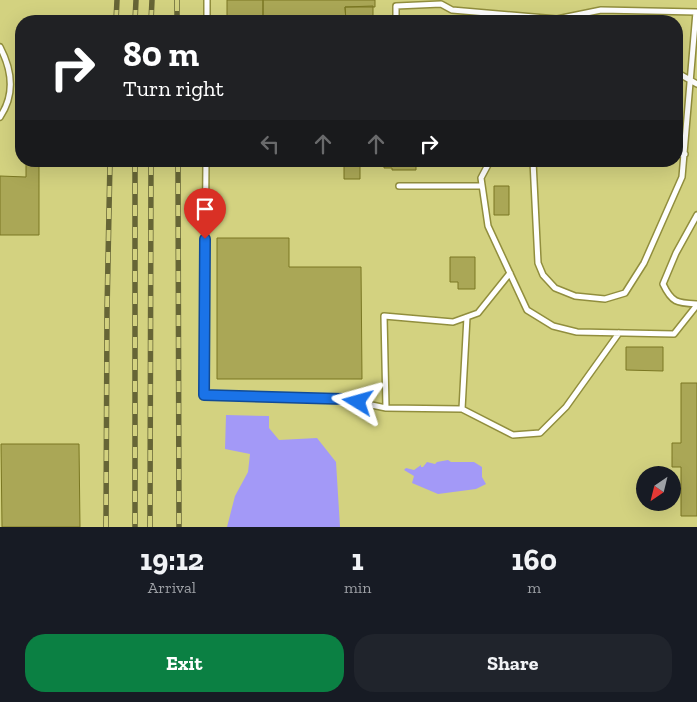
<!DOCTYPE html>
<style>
:root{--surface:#171b24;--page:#20242c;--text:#f1f3f6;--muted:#9ea1a6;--accent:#0b8043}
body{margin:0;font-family:"Zilla Slab",serif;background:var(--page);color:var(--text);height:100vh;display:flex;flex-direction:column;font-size:19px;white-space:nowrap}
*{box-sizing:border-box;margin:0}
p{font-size:16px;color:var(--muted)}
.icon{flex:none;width:28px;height:28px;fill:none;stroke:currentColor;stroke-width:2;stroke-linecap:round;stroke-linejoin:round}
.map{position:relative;height:527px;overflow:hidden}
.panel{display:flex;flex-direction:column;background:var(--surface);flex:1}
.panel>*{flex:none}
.top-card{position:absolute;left:15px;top:15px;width:668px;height:152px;border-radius:20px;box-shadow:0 5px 20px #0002;background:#202124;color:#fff;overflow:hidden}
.needle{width:32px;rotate:215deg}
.buttons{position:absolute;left:636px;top:466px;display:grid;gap:10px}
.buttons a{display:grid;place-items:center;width:45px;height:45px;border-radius:50%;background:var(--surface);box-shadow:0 5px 20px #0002;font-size:25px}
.pin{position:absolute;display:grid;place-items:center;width:42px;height:42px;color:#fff;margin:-51px -21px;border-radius:50% 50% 50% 0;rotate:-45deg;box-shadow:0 0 5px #0007}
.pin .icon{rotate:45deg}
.me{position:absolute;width:55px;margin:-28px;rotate:278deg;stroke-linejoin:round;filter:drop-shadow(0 0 4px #0008)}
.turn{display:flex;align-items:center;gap:18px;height:105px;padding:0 25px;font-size:22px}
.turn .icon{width:65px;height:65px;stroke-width:2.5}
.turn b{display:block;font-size:35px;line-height:42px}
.lanes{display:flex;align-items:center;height:48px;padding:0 25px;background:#0003;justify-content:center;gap:25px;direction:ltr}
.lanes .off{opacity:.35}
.eta{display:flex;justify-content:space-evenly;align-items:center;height:85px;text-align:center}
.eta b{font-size:30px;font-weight:700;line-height:35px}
.cta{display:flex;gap:10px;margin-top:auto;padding:10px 25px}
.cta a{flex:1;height:58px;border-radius:20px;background:var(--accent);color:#fff;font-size:20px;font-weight:700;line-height:58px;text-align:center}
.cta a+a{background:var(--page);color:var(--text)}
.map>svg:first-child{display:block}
.water{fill:#a399f7}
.building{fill:#aaa756;stroke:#7a7722}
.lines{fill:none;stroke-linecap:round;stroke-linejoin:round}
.service-casing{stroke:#918e3d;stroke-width:8}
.service{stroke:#fff;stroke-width:5}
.rail-casing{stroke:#666536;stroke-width:5.5}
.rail{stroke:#d3d280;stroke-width:4;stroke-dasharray:11;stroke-linecap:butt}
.route-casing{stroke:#114b97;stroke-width:12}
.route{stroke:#1a73e8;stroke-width:9}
</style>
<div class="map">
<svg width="697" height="527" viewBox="0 0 697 527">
<rect width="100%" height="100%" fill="#d3d280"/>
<path class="water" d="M226 415 269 416V428L279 440 317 438 336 462 340 527H227L235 496 248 472 250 454 225 449Z
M448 460 451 462H474L482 467V477L486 484 476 489 438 494 412 483 414 476 404 470 406 468 414 470 421 465V467H423L427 462 435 464 437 462Z"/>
<path class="building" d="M227 0H263V21H227Z
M263 0H375V7H345L346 21H263Z
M373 6V21H346L345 7Z
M344 161H360V179H344Z
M384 161H416V170H392V168H384Z
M26 163H39V235H0V176L26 177Z
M494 186H509V215H494Z
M217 238H289V267H361L362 379H217Z
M450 257H475V289H458V282H450Z
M626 347H663V371L626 370Z
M681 383H697V516H681V467H672V443H681Z
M1 444H79L80 527H2Z"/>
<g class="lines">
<g class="service-casing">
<path id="service" d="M557 19 601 10 697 12
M207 21V0
M396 21V6L441 4 452 10 557 19V21
M0 47C12 70 15 95 0 117
M676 72 697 84
M676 154H685
M206 161 204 395 343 399 386 408
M490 161 481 178 488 226 527 310 553 326 577 332 674 334 697 305
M533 161 538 263 543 275 555 288 575 296 605 299 625 293 644 263 682 177 696 12
M399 186H482
M697 215 676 253 663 284C672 303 677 303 697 304
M510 273 478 313 453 322 384 316 386 408 462 409 513 435 540 433 566 407 619 333
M462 409 467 317"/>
</g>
<use href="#service" class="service"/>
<g class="rail-casing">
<path id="rail" d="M177 0V21
M116 21 117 0
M135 21 136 0
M151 21 152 0
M135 161V527
M178 161 179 527
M106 527 107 311 110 161
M150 527 151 161"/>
</g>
<use href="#rail" class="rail"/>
</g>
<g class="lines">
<g class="route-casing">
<path id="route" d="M205 239 204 395 343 399 358 402"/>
</g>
<use href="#route" class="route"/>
</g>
</svg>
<div class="buttons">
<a><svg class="needle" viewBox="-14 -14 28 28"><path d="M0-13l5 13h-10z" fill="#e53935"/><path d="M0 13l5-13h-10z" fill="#9ea1a6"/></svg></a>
</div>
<div class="pin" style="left:205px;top:239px;background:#d93025"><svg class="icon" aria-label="arrive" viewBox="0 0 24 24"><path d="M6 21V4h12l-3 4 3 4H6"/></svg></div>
<svg class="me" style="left:358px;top:402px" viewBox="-20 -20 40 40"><path d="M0-17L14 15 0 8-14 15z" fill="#1a73e8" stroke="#fff" stroke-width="4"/></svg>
<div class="top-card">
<div class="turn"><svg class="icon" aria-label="right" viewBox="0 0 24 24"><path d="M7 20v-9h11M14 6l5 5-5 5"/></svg><div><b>80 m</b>Turn right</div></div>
<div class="lanes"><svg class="icon off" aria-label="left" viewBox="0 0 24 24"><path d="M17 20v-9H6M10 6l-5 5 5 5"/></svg><svg class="icon off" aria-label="ahead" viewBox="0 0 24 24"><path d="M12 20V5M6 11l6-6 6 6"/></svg><svg class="icon off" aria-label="ahead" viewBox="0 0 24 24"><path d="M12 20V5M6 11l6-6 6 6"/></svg><svg class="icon" aria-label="right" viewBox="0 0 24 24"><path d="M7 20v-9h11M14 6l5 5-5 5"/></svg></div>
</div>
</div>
<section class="panel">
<div class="eta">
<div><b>19:12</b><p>Arrival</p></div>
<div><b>1</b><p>min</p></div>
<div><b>160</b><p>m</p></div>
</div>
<div class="cta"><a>Exit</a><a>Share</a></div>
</section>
